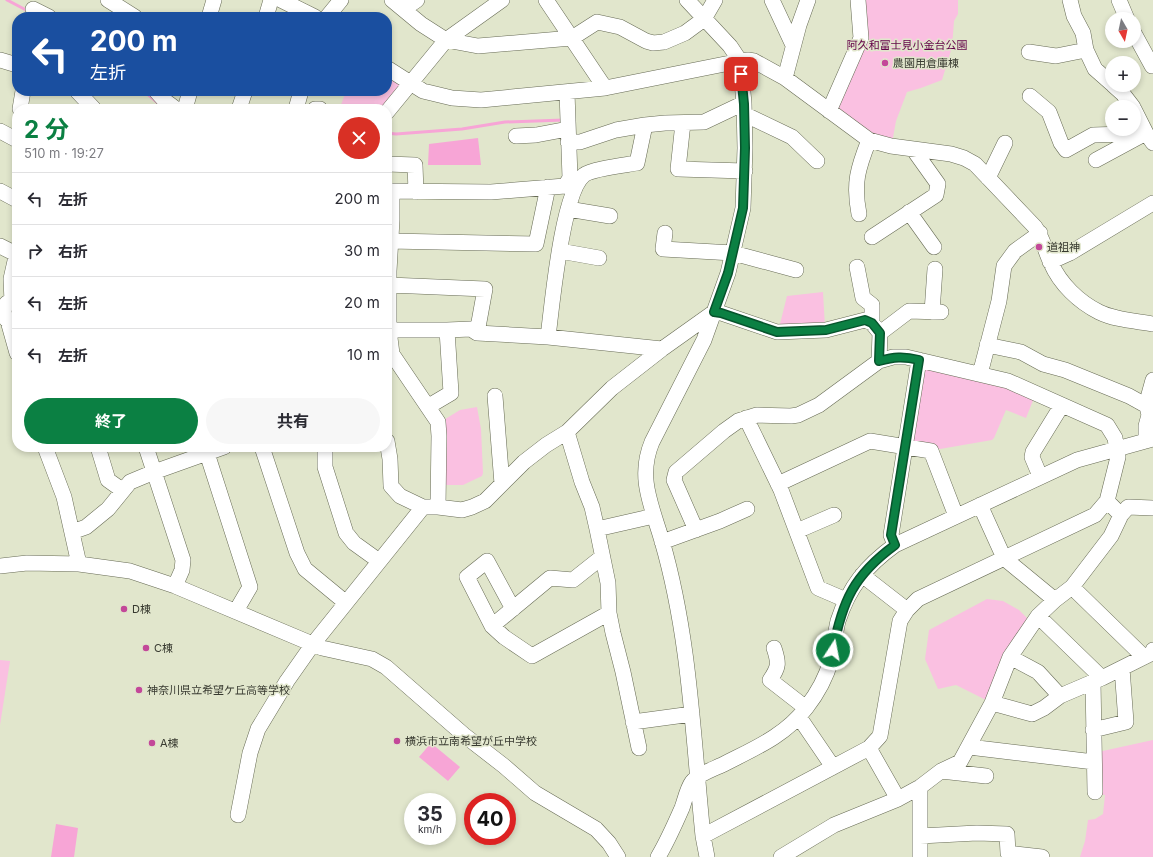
<!DOCTYPE html>
<html lang="ja">
<meta charset="utf-8">
<style>
:root{--surface:#fff;--page:#f7f7f7;--text:#2b2b33;--muted:#7c7c81;--line:#e1e1e2;--accent:#0b8043}
body{margin:0;font-family:Inter,"Noto Sans JP",sans-serif;background:var(--page);color:var(--text);height:100vh;display:flex;flex-direction:column;font-size:15px;white-space:nowrap}
*{box-sizing:border-box;margin:0}
p{font-size:13px;color:var(--muted)}
.icon{flex:none;width:22px;height:22px;fill:none;stroke:currentColor;stroke-width:2;stroke-linecap:round;stroke-linejoin:round}
.map{position:relative;flex:1;overflow:hidden}
.side{position:absolute;left:12px;top:104px;width:380px;height:348px;display:flex;flex-direction:column;background:var(--surface);border-radius:16px;box-shadow:0 2px 6px #0003}
.side>*{flex:none}
.hud{position:absolute;left:12px;top:12px;width:380px;height:84px;border-radius:16px;box-shadow:0 2px 6px #0003;background:#1a4fa0;color:#fff;overflow:hidden}
.needle{width:26px;rotate:171deg}
.tools{position:absolute;left:1105px;top:12px;display:grid;gap:8px}
.tools a{display:grid;place-items:center;width:36px;height:36px;border-radius:50%;background:var(--surface);box-shadow:0 2px 6px #0003;font-size:20px}
.speed{position:absolute;left:404px;top:793px;display:flex;gap:8px;font-size:20px;font-weight:700;text-align:center}
.speed>*{display:grid;place-content:center;width:52px;height:52px;border-radius:50%;background:var(--surface);box-shadow:0 2px 6px #0003;line-height:1}
.speed small{font-size:10px;font-weight:400}
.speed .limit{border:6px solid #d22;background:#fff;color:#111}
.pin{position:absolute;display:grid;place-items:center;width:34px;height:34px;color:#fff;margin:-17px;border-radius:8px;box-shadow:0 2px 6px #0006}
.me{position:absolute;width:44px;margin:-22px;rotate:11deg;stroke-linejoin:round;filter:drop-shadow(0 0 3px #0008)}
.turn{display:flex;align-items:center;gap:14px;height:84px;padding:0 12px;font-size:18px}
.turn .icon{width:52px;height:52px;stroke-width:2.5}
.turn b{display:block;font-size:28px;line-height:34px}
.round{display:grid;place-items:center;flex:none;width:42px;height:42px;border-radius:21px;background:var(--page)}
.headline{display:flex;align-items:center;justify-content:space-between;height:68px;padding:0 12px}
h1{font-size:24px;font-weight:700;line-height:30px;color:var(--accent)}
.action{display:flex;gap:8px;margin-top:auto;padding:8px 12px}
.action a{flex:1;height:46px;border-radius:24px;background:var(--accent);color:#fff;font-size:16px;font-weight:700;line-height:46px;text-align:center}
.action a+a{background:var(--page);color:var(--text)}
ul{padding:0;list-style:none}
li{display:flex;align-items:center;gap:12px;height:52px;padding:0 12px;border-top:1px solid var(--line)}
li div{flex:1}
li b{display:block;font-size:15px}
li em{font-style:normal}
.map>svg:first-child{display:block}
.green{fill:#fac0e1}
.water{fill:#f7a5d6}
.lines{fill:none;stroke-linecap:round;stroke-linejoin:round}
.stream{stroke:#f7a5d6;stroke-width:3}
.minor-casing{stroke:#676b55;stroke-width:16}
.minor{stroke:#fff;stroke-width:15}
.route-casing{stroke:#07532c;stroke-width:10}
.route{stroke:#0b8043;stroke-width:7}
.poi-dot{fill:#c34899;stroke:#e1e6cc;stroke-width:1.5}
.labels{text-anchor:middle;dominant-baseline:central;stroke-width:3;stroke-linejoin:round;paint-order:stroke}
.park-label{font-size:11px;fill:#620047;stroke:#e1e6cc}
.poi-label{font-size:11px;fill:#383a30;stroke:#e1e6cc;text-anchor:start}
</style>
<div class="map">
<svg width="1153" height="857" viewBox="0 0 1153 857">
<rect width="100%" height="100%" fill="#e1e6cc"/>
<path class="green" d="M860 0H958V14L954 21 952 47 942 80 921 88 907 92 896 121 892 143 876 139 832 112 862 40Z
M387 71 405 84 384 109H349L341 105 346 91H387Z
M823 292 825 327 779 328 787 296Z
M924 366 1007 386 1034 398 1026 418 1006 410 994 438 992 440 940 449 915 443 911 438Z
M477 407 481 429 483 473 482 476 463 485H445L442 421 460 410Z
M987 599 1003 601 1019 610 1029 620 990 702 956 685 938 689 925 659 929 630Z
M0 660 10 661 0 725Z
M1153 740V857H1080L1085 841 1088 820 1095 819 1103 814 1105 795 1100 794 1098 752Z"/>
<path class="water" d="M478 138 481 165H428L429 144Z
M431 743 460 767 448 781 419 757Z
M56 824 78 828 74 857H51Z"/>
<g class="lines">
<path class="stream" d="M7 0 28 11
M144 91 158 103
M387 133 396 134 462 129 505 122 564 120"/>
<g class="minor-casing">
<path id="minor" d="M108 0 135 17
M281 0 315 17
M392 0 421 24 446 40 478 46 572 38 597 22 620 27 646 41 653 43 664 42 685 33 704 19 715 0
M546 0 605 88
M687 0 730 46 740 61 744 103 745 148 743 208 728 273 704 340 652 442C637 478 652 506 662 541 690 637 693 738 703 836L707 857
M772 0 793 45
M1070 0 1074 16 1083 33 1086 50 1095 69 1112 84
M1119 0 1127 19
M33 9 49 17
M404 9 417 0
M209 17 214 0
M266 17 271 0
M327 17 341 0
M1134 33 1152 66H1153
M1029 52 1056 56 1086 50
M0 60 17 65
M387 68 423 91 452 98 481 100 605 88 740 61 748 60 754 61 785 78 869 140 891 146 951 154 964 158 975 164 1035 227C1043 238 1045 251 1051 263 1060 284 1079 302 1099 312 1115 320 1136 321 1153 324
M785 78 799 25 808 0
M1113 85 1123 94 1133 107
M77 91 94 109
M156 91 164 100 176 109
M1030 96 1049 112 1061 143 1066 150 1093 135 1124 134 1129 129
M20 109 23 91
M185 109 190 91
M239 109 245 91
M296 109 301 91
M315 109H320
M1134 109 1146 133 1153 143
M829 111 861 38 858 0
M387 112 446 40 502 0
M744 114 792 137 817 161
M683 123 678 169 745 171
M0 131 17 140
M516 136 536 135 568 129
M568 142H580L616 130 645 125 665 123 704 122 744 103
M1096 160 1146 133
M387 164 415 165 416 192
M988 178 1005 143
M0 191 17 200
M387 191 491 192 565 186 570 178 567 92
M392 191V220L389 271V330L392 354 438 422 439 436 438 507
M568 209 610 216
M909 212 934 247
M859 214C853 183 858 168 869 140
M665 233 663 249 733 253 796 270
M872 237 936 195 938 184 913 149
M390 241 536 244 548 187
M0 246 16 254
M560 251 599 258
M1050 262 1070 253 1153 203
M857 267 863 298 872 305V323
M389 285 485 289 477 333
M12 302 11 279 17 252
M17 305C0 289 0 334 17 318
M932 312 935 269
M8 321 17 353
M389 330H447L471 329 477 333 548 337 662 349
M880 333 909 311 941 312
M548 337C552 306 562 192 584 175 591 169 626 165 637 163L645 125
M987 345 1021 352 1043 364 1065 370 1129 396 1147 406
M980 374 999 301 1004 266 1015 251 1040 233
M495 396 502 484
M429 406 451 393 447 330
M746 418 781 490 818 588 846 600
M567 432 582 482 592 507 597 529 608 583 609 613 613 633 623 672 639 748
M387 441 390 459 391 486 400 496 423 507H438L462 510 472 507 485 501 524 462 546 445 567 432 612 388 662 349 714 312 721 313 777 332 826 330 865 320 872 323 880 333 879 361
M1146 441V426L1149 415 1147 406 1148 398 1153 380
M45 447 64 497 79 564
M98 447 108 480 122 490
M146 447 183 560 182 570 175 586
M205 447 250 587 236 611
M262 447 297 553 305 569 345 602
M325 447V467L346 533 354 543 379 561
M1040 476 1032 457 1033 452 1062 405
M778 484 870 441 931 451 956 516
M980 505 1004 558 1055 600
M1121 515 1128 507 1153 508
M597 529 654 516
M696 530 674 480 676 472 724 431 738 421 757 415 791 416 798 415 819 405 879 361 893 357H906L1008 381 1107 425 1115 438 1118 457 1107 501 1095 515 918 599 907 610 900 621 880 736 869 748 703 836
M797 531 834 515
M72 532 86 527 108 509 130 482 154 472 224 447
M662 542 720 521 747 509
M895 545 891 535 919 360
M0 566 27 563 79 564 130 571 175 586 322 648 372 659 386 667 464 735 504 766 535 793 596 829 609 843 618 857
M862 575 907 610
M1072 587 1144 657
M513 609 487 561 467 577 492 626 504 637 532 656 609 613
M1038 616 1102 678
M492 626 550 578 573 580 602 557
M774 648C779 663 779 667 770 680L806 708
M1010 657 1038 672 1060 696
M1093 682 1095 792
M992 703 1032 714 1044 708 1060 696 1102 678 1152 653 1153 650
M799 717 833 767
M633 722 692 714
M1093 730 1126 722 1122 668
M969 747 1094 762
M869 748 898 799
M941 771 986 776
M920 787V857
M238 815 250 753 258 729 287 681 313 644 423 507
M920 836 977 833 1007 834 1008 853 1042 857
M658 857C667 842 675 824 682 808 685 800 687 789 692 782 698 774 714 769 724 764 753 749 785 736 806 708 817 694 826 678 831 660 834 647 835 634 838 621 849 587 866 566 895 545L1077 460 1153 439
M781 857 834 825 898 799 920 787 941 771 960 762 992 703 1010 657 1038 616 1055 600 1072 587 1111 536 1121 515 1107 501"/>
</g>
<use href="#minor" class="minor"/>
</g>
<g class="lines">
<g class="route-casing">
<path id="route" d="M741 74 744 104 745 148 743 208 728 273 714 312 721 313 777 332 826 330 865 320 872 323 880 333 879 361C894 357 903 356 919 360L891 535 895 545C854 575 842 601 833 650"/>
</g>
<use href="#route" class="route"/>
</g>
<g class="poi-dot">
<circle cx="885" cy="63" r="4"/>
<circle cx="1039" cy="247" r="4"/>
<circle cx="124" cy="609" r="4"/>
<circle cx="146" cy="648" r="4"/>
<circle cx="139" cy="690" r="4"/>
<circle cx="397" cy="741" r="4"/>
<circle cx="152" cy="743" r="4"/>
</g>
<g class="labels">
<g class="park-label">
<text x="907" y="45">阿久和富士見小金台公園</text>
</g>
<g class="poi-label">
<text x="893" y="63">農園用倉庫棟</text>
<text x="1047" y="247">道祖神</text>
<text x="132" y="609">D棟</text>
<text x="154" y="648">C棟</text>
<text x="147" y="690">神奈川県立希望ケ丘高等学校</text>
<text x="405" y="741">横浜市立南希望が丘中学校</text>
<text x="160" y="743">A棟</text>
</g>
</g>
</svg>
<div class="tools">
<a><svg class="needle" viewBox="-14 -14 28 28"><path d="M0-13l5 13h-10z" fill="#e53935"/><path d="M0 13l5-13h-10z" fill="#7c7c81"/></svg></a>
<a>+</a>
<a>−</a>
</div>
<div class="speed"><div>35<small>km/h</small></div><div class="limit">40</div></div>
<div class="pin" style="left:741px;top:74px;background:#d93025"><svg class="icon" aria-label="arrive" viewBox="0 0 24 24"><path d="M6 21V4h12l-3 4 3 4H6"/></svg></div>
<svg class="me" style="left:833px;top:650px" viewBox="-20 -20 40 40"><circle r="17" fill="#0b8043" stroke="#fff" stroke-width="3"/><path d="M0-11L8 9 0 5-8 9z" fill="#fff"/></svg>
<div class="hud">
<div class="turn"><svg class="icon" aria-label="left" viewBox="0 0 24 24"><path d="M17 20v-9H6M10 6l-5 5 5 5"/></svg><div><b>200 m</b>左折</div></div>
</div>
<section class="side">
<div class="headline"><div><h1>2 分</h1><p>510 m · 19:27</p></div><a class="round" style="background:#d93025;color:#fff"><svg class="icon" aria-label="close" viewBox="0 0 24 24"><path d="M6 6l12 12M18 6L6 18"/></svg></a></div>
<ul>
<li><svg class="icon" aria-label="left" viewBox="0 0 24 24"><path d="M17 20v-9H6M10 6l-5 5 5 5"/></svg><div><b>左折</b></div><em>200 m</em></li>
<li><svg class="icon" aria-label="right" viewBox="0 0 24 24"><path d="M7 20v-9h11M14 6l5 5-5 5"/></svg><div><b>右折</b></div><em>30 m</em></li>
<li><svg class="icon" aria-label="left" viewBox="0 0 24 24"><path d="M17 20v-9H6M10 6l-5 5 5 5"/></svg><div><b>左折</b></div><em>20 m</em></li>
<li><svg class="icon" aria-label="left" viewBox="0 0 24 24"><path d="M17 20v-9H6M10 6l-5 5 5 5"/></svg><div><b>左折</b></div><em>10 m</em></li>
</ul>
<div class="action"><a>終了</a><a>共有</a></div>
</section>
</div>
